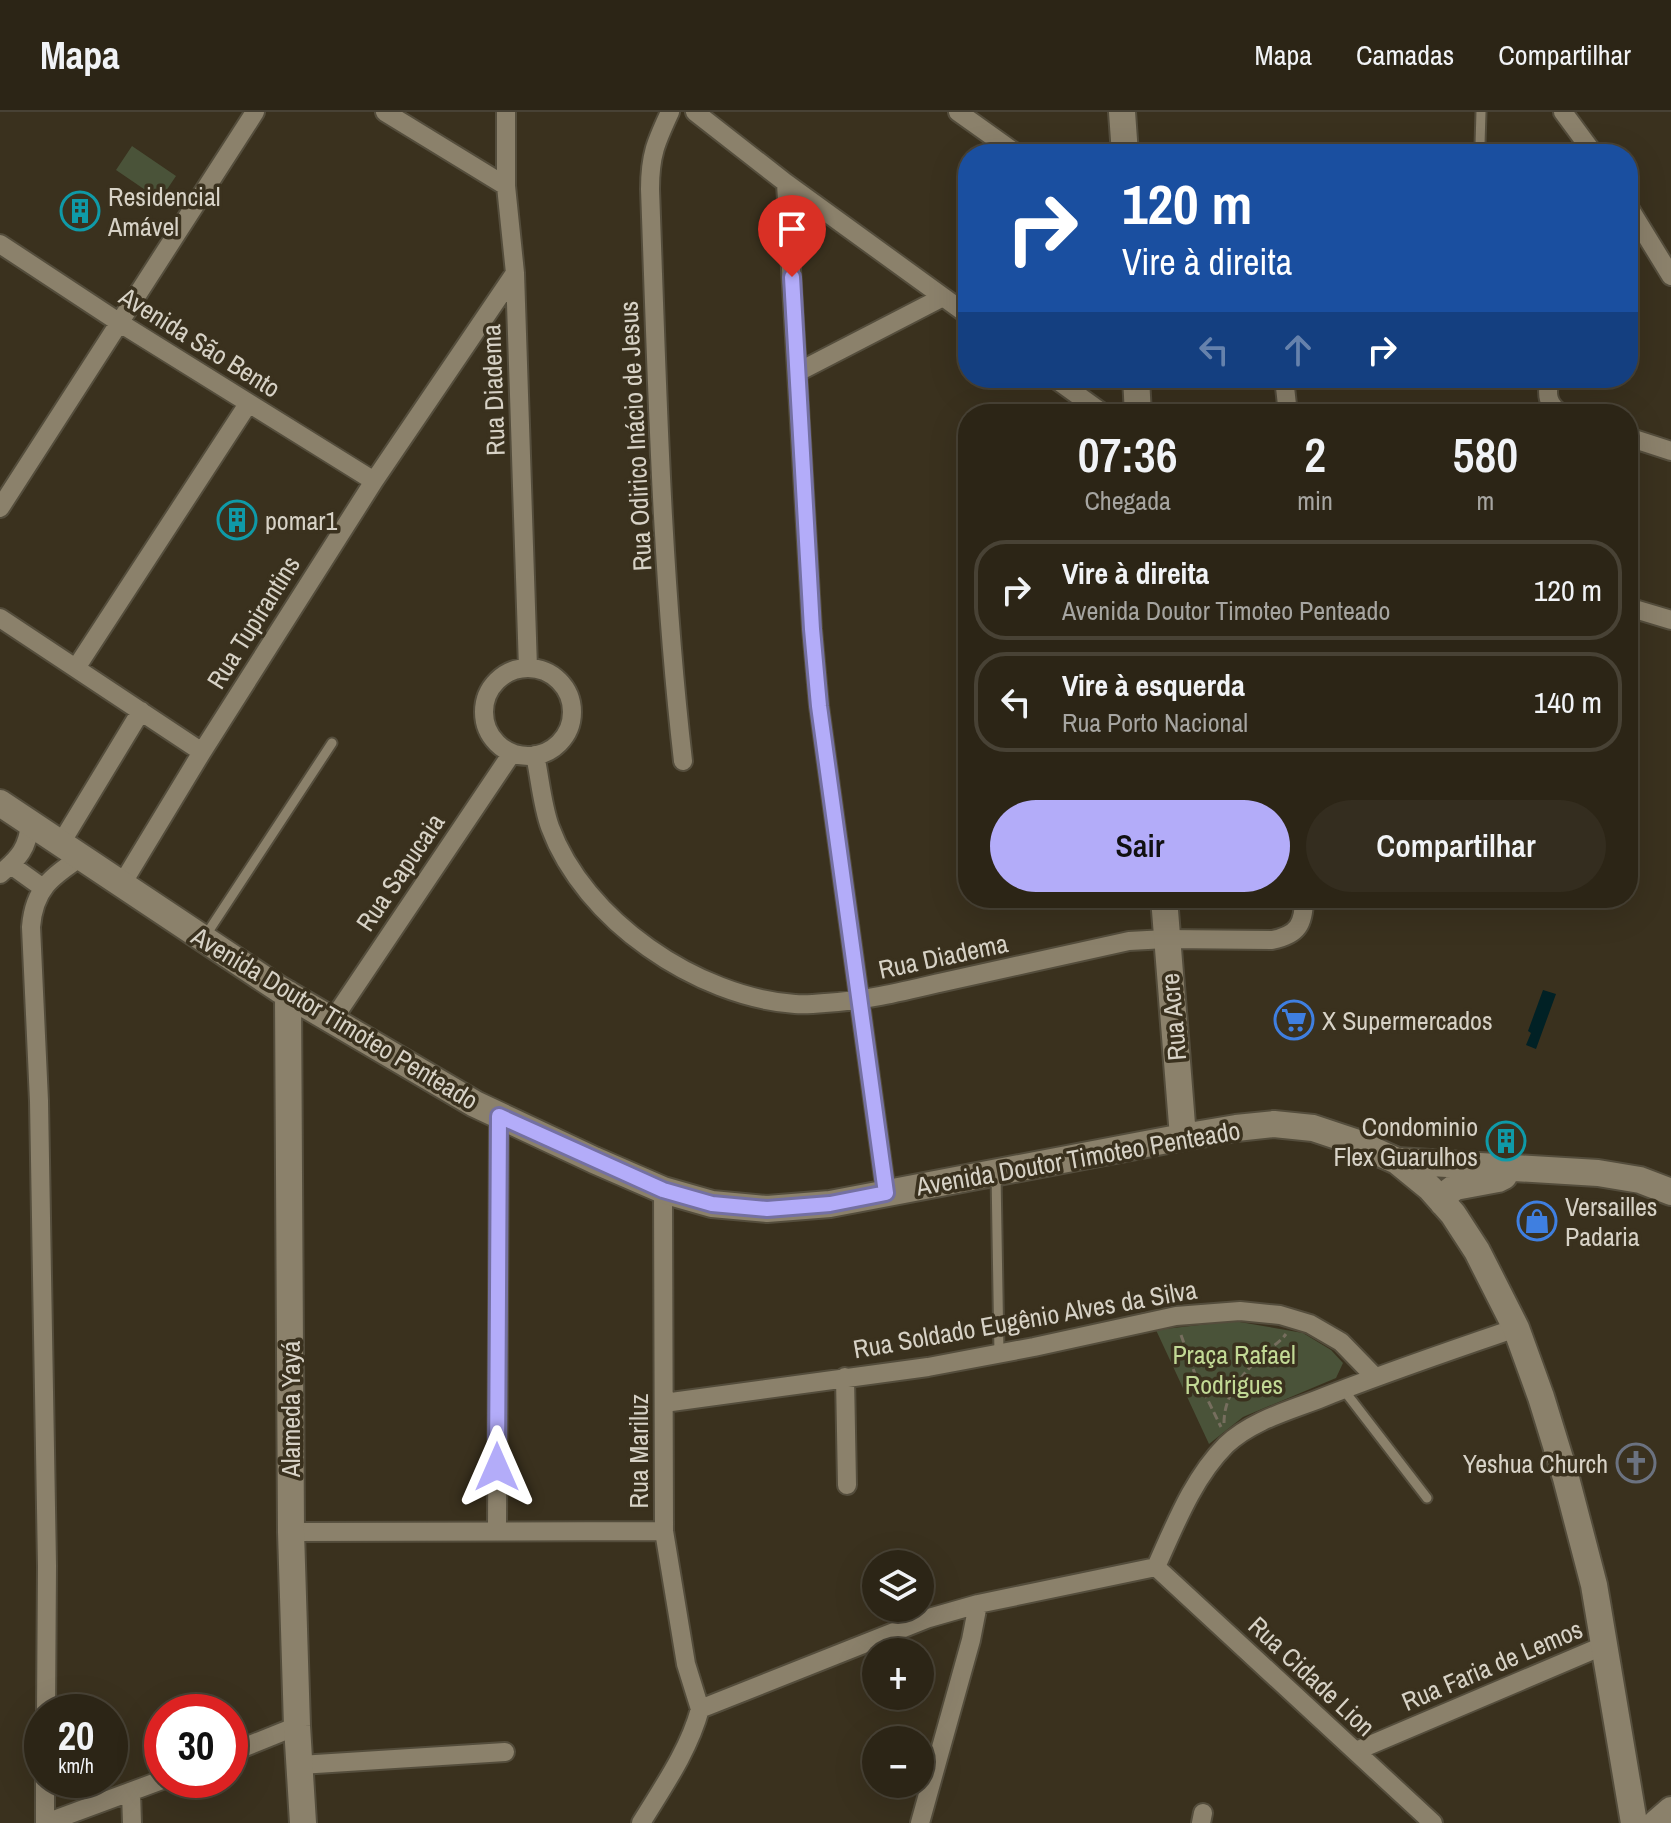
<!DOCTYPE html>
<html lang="pt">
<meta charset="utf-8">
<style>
:root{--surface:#2c2516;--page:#342d1f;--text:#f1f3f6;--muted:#a6a5a1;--line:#484235;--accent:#b3acf9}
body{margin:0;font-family:"Archivo Narrow",sans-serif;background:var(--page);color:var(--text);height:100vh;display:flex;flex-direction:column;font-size:30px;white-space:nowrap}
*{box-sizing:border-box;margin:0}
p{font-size:26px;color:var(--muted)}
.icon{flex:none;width:44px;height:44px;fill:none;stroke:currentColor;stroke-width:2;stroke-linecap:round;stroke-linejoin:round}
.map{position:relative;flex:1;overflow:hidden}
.sheet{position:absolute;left:958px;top:292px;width:680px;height:504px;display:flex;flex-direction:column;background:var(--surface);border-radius:32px;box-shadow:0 8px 32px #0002,0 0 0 2px var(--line)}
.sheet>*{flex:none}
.top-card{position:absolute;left:958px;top:32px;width:680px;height:244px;border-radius:32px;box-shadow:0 8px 32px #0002,0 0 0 2px var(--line);background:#1a4fa0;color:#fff;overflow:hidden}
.tools{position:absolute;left:862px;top:1438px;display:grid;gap:16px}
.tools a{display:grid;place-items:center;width:72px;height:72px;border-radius:50%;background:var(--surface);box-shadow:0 8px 32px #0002,0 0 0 2px var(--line);font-size:40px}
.speed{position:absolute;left:24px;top:1582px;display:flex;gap:16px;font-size:40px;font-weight:700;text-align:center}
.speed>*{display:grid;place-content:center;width:104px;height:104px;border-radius:50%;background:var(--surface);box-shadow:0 8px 32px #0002,0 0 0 2px var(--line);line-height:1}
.speed small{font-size:20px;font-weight:400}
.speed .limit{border:12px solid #d22;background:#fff;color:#111}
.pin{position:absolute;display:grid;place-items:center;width:68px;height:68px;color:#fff;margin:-82px -34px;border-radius:50% 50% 50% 0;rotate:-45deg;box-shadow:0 0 8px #0007}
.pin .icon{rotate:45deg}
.me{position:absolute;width:88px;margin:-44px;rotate:0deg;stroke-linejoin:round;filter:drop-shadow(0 0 6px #0008)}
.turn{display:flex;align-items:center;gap:28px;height:168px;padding:0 32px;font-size:36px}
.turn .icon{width:104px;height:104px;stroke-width:2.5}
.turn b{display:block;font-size:56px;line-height:68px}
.lanes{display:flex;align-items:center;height:76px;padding:0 32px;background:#0003;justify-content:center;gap:40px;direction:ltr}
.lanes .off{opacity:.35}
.eta{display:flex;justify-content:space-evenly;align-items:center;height:136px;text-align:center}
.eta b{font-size:48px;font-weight:600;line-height:56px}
.cta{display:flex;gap:16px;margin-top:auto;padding:16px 32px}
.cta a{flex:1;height:92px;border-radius:48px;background:var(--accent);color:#111;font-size:32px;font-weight:600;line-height:92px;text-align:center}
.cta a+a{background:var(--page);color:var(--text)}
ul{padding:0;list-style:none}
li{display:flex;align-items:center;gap:24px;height:100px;margin:0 16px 12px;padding:0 16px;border:4px solid var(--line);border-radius:32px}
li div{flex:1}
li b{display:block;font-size:30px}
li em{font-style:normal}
header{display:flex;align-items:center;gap:48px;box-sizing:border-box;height:112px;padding:0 40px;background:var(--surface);border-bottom:2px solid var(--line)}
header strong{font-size:38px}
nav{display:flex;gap:44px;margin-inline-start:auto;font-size:28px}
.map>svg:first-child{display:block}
.green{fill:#4a5339}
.water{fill:#012125}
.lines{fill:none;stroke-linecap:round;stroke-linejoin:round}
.lane-casing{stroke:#544d3c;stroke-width:13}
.street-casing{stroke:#544d3c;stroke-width:22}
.secondary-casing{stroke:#544d3c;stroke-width:30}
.path{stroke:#766e5e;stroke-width:3;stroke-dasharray:8 4;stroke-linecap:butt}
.lane{stroke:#8b816b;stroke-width:9}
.street{stroke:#8b816b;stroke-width:18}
.secondary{stroke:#8b816b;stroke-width:26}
.route-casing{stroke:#7470a2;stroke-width:20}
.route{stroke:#b3acf9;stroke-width:14}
.labels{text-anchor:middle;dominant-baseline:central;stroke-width:7;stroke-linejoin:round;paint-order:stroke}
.poi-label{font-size:26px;fill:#d7d2c6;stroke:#3a311e;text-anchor:start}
.street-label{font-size:26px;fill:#d7d2c6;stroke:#3a311e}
.park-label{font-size:26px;fill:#c2d995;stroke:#3a311e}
</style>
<header>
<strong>Mapa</strong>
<nav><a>Mapa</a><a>Camadas</a><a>Compartilhar</a></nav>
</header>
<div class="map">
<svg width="1671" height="1711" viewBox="0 0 1671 1711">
<rect width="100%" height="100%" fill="#3a311e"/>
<path class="green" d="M132 34 176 64 160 88 116 58Z
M1234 1209 1303 1221 1331 1238 1343 1251 1336 1266 1243 1305 1209 1332 1156 1218Z"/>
<path class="water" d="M1543 878 1556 882 1536 937 1526 933 1531 921 1528 919Z"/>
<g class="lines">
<g class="lane-casing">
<path id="lane" d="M1477 42 1480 32 1481 0
M204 826 332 631
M996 1061 999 1242
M1343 1277 1427 1386"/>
</g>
<g class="street-casing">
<path id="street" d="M385 0 506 74
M506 0V74L515 161 528 556
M670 0C656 30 650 43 650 77 657 267 661 459 683 649
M695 0 786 71 968 203
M958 0 1017 42
M1563 0 1594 42
M786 71 812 517 819 594 886 1081
M1628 94 1671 164
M0 132 120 211 374 369
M798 260 943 185
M1054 266 1104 302
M1284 266 1288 302
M1550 266C1546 282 1547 293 1562 302
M1628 325 1671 339
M0 396 255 0
M1628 495 1671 508
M0 506 202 640
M76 556 248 292
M484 600a44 44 0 1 1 88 0a44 44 0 1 1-88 0Z
M535 643C540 666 542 693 550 715 584 808 697 885 795 892 804 893 815 892 825 891 864 889 901 880 939 871 1002 857 1066 843 1129 829L1166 827 1272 828C1298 823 1304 812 1304 786
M61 731 141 599
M11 753 43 776
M0 762C19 746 28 736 30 711
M122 772 202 640 374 369 515 161
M332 909 512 641
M663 1078 664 1419 686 1552 700 1597
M845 1265 847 1373
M664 1291 928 1255 1034 1235 1176 1204 1240 1199 1280 1203 1310 1212 1341 1230 1375 1265
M497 1418 499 1004
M291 1420 664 1419
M1156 1455C1175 1413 1193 1366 1226 1333 1251 1309 1288 1299 1319 1287 1384 1261 1450 1239 1516 1216
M1156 1455 1433 1711
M46 1600 47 1454 39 989 31 815C34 777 51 765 81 745
M1356 1639 1605 1533
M230 1641 297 1614
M300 1653 505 1640
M131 1680 132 1711
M45 1711V1668
M46 1711 162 1668
M641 1711C663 1675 689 1638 700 1597L929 1506 978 1492 1156 1455
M920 1711 971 1528 978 1492
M1201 1711 1203 1701"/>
</g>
<g class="secondary-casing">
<path id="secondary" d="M1122 0 1125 42
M1136 266 1138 302
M0 691 279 877 475 992 594 1048 663 1078 712 1092 767 1097 830 1092 1183 1025 1236 1016 1274 1012 1313 1016 1355 1030 1397 1049 1430 1076 1453 1102 1477 1139 1516 1216 1541 1285 1566 1366 1594 1473 1634 1711
M1164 786 1183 1025
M288 882 291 1420 297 1614 303 1711
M1397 1049 1598 1061 1640 1068 1671 1080
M1443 1091 1446 1082 1455 1075 1498 1067 1504 1064
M1656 1711 1671 1698"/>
</g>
<path class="path" d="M1181 1223 1195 1262 1221 1315
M1224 1311C1224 1281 1245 1259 1266 1240 1273 1234 1280 1230 1286 1222"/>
<use href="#lane" class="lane"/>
<use href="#street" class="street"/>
<use href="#secondary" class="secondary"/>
</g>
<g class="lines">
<g class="route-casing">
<path id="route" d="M497 1355 499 1004 663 1078 712 1092 767 1097 830 1092 886 1081 819 594 812 517 792 165"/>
</g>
<use href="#route" class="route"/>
</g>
<defs>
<g id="building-ring" transform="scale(2)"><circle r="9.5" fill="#3a311e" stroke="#0f9aa8" stroke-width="1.5"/><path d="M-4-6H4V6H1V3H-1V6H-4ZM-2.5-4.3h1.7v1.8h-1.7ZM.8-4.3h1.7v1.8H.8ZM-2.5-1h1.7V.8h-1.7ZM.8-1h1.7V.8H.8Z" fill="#0f9aa8"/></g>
<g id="supermarket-ring" transform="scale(2)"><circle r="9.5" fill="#3a311e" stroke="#3f7fe0" stroke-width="1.5"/><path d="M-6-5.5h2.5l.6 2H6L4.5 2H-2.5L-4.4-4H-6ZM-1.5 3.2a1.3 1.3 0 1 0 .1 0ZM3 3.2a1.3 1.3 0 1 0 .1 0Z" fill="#3f7fe0"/></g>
<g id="shop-ring" transform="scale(2)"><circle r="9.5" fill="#3a311e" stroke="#3f7fe0" stroke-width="1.5"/><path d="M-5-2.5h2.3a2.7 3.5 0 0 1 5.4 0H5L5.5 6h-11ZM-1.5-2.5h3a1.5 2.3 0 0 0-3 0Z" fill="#3f7fe0"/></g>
<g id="church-ring" transform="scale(2)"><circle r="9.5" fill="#3a311e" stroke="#6b7280" stroke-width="1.5"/><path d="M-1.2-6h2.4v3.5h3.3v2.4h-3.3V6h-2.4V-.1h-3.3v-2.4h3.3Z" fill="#6b7280"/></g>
</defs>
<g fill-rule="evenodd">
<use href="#building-ring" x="80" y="99"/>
<use href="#building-ring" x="237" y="408"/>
<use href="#supermarket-ring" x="1294" y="908"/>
<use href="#building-ring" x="1506" y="1029"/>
<use href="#shop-ring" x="1537" y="1109"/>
<use href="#church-ring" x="1636" y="1351"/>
</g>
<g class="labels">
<g class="poi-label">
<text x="108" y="84">Residencial<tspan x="108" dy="30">Amável</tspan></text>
<text x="265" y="408">pomar1</text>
<text x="1322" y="908">X Supermercados</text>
<text x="1478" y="1014" text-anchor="end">Condominio<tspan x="1478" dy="30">Flex Guarulhos</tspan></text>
<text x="1565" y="1094">Versailles<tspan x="1565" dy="30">Padaria</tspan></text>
<text x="1608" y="1351" text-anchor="end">Yeshua Church</text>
</g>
<g class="street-label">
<text transform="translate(200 230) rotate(32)">Avenida São Bento</text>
<text transform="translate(493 278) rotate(-92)">Rua Diadema</text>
<text transform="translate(635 324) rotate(-93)">Rua Odirico Inácio de Jesus</text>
<text transform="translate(253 510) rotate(-58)">Rua Tupirantins</text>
<text transform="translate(400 760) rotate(-56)">Rua Sapucaia</text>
<text transform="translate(943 844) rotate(-12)">Rua Diadema</text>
<text transform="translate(1173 905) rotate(-95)">Rua Acre</text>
<text transform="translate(335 906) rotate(31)">Avenida Doutor Timoteo Penteado</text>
<text transform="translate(1078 1046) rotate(-10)">Avenida Doutor Timoteo Penteado</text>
<text transform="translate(1025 1207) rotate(-10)">Rua Soldado Eugênio Alves da Silva</text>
<text transform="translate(290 1297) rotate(-90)">Alameda Yayá</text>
<text transform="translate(638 1339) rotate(-90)">Rua Mariluz</text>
<text transform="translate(1492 1553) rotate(-23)">Rua Faria de Lemos</text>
<text transform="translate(1312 1564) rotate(43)">Rua Cidade Lion</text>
</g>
<g class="park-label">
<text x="1234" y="1242">Praça Rafael<tspan x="1234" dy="30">Rodrigues</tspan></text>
</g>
</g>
</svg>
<div class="tools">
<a><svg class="icon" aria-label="layers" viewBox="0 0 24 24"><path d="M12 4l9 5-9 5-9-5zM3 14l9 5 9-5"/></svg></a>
<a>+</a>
<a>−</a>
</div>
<div class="speed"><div>20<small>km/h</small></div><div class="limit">30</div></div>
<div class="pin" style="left:792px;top:165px;background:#d93025"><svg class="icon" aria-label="arrive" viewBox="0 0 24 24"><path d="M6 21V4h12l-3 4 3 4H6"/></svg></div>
<svg class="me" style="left:497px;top:1355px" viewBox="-20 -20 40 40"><path d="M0-17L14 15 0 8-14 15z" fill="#b3acf9" stroke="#fff" stroke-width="4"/></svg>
<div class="top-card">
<div class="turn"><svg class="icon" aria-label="right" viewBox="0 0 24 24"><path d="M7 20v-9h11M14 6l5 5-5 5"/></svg><div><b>120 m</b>Vire à direita</div></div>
<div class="lanes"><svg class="icon off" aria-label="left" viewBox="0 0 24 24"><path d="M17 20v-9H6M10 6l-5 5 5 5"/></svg><svg class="icon off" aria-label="ahead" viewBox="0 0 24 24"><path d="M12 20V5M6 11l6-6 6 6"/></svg><svg class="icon" aria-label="right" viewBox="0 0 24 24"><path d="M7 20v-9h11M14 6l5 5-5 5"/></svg></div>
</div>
<section class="sheet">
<div class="eta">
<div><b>07:36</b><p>Chegada</p></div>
<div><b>2</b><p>min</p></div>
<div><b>580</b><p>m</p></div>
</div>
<ul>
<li><svg class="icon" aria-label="right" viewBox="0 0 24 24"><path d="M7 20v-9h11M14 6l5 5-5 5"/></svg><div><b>Vire à direita</b><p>Avenida Doutor Timoteo Penteado</p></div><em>120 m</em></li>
<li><svg class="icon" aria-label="left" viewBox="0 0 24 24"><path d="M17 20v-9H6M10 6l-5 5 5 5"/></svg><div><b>Vire à esquerda</b><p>Rua Porto Nacional</p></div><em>140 m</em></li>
</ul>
<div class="cta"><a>Sair</a><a>Compartilhar</a></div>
</section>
</div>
